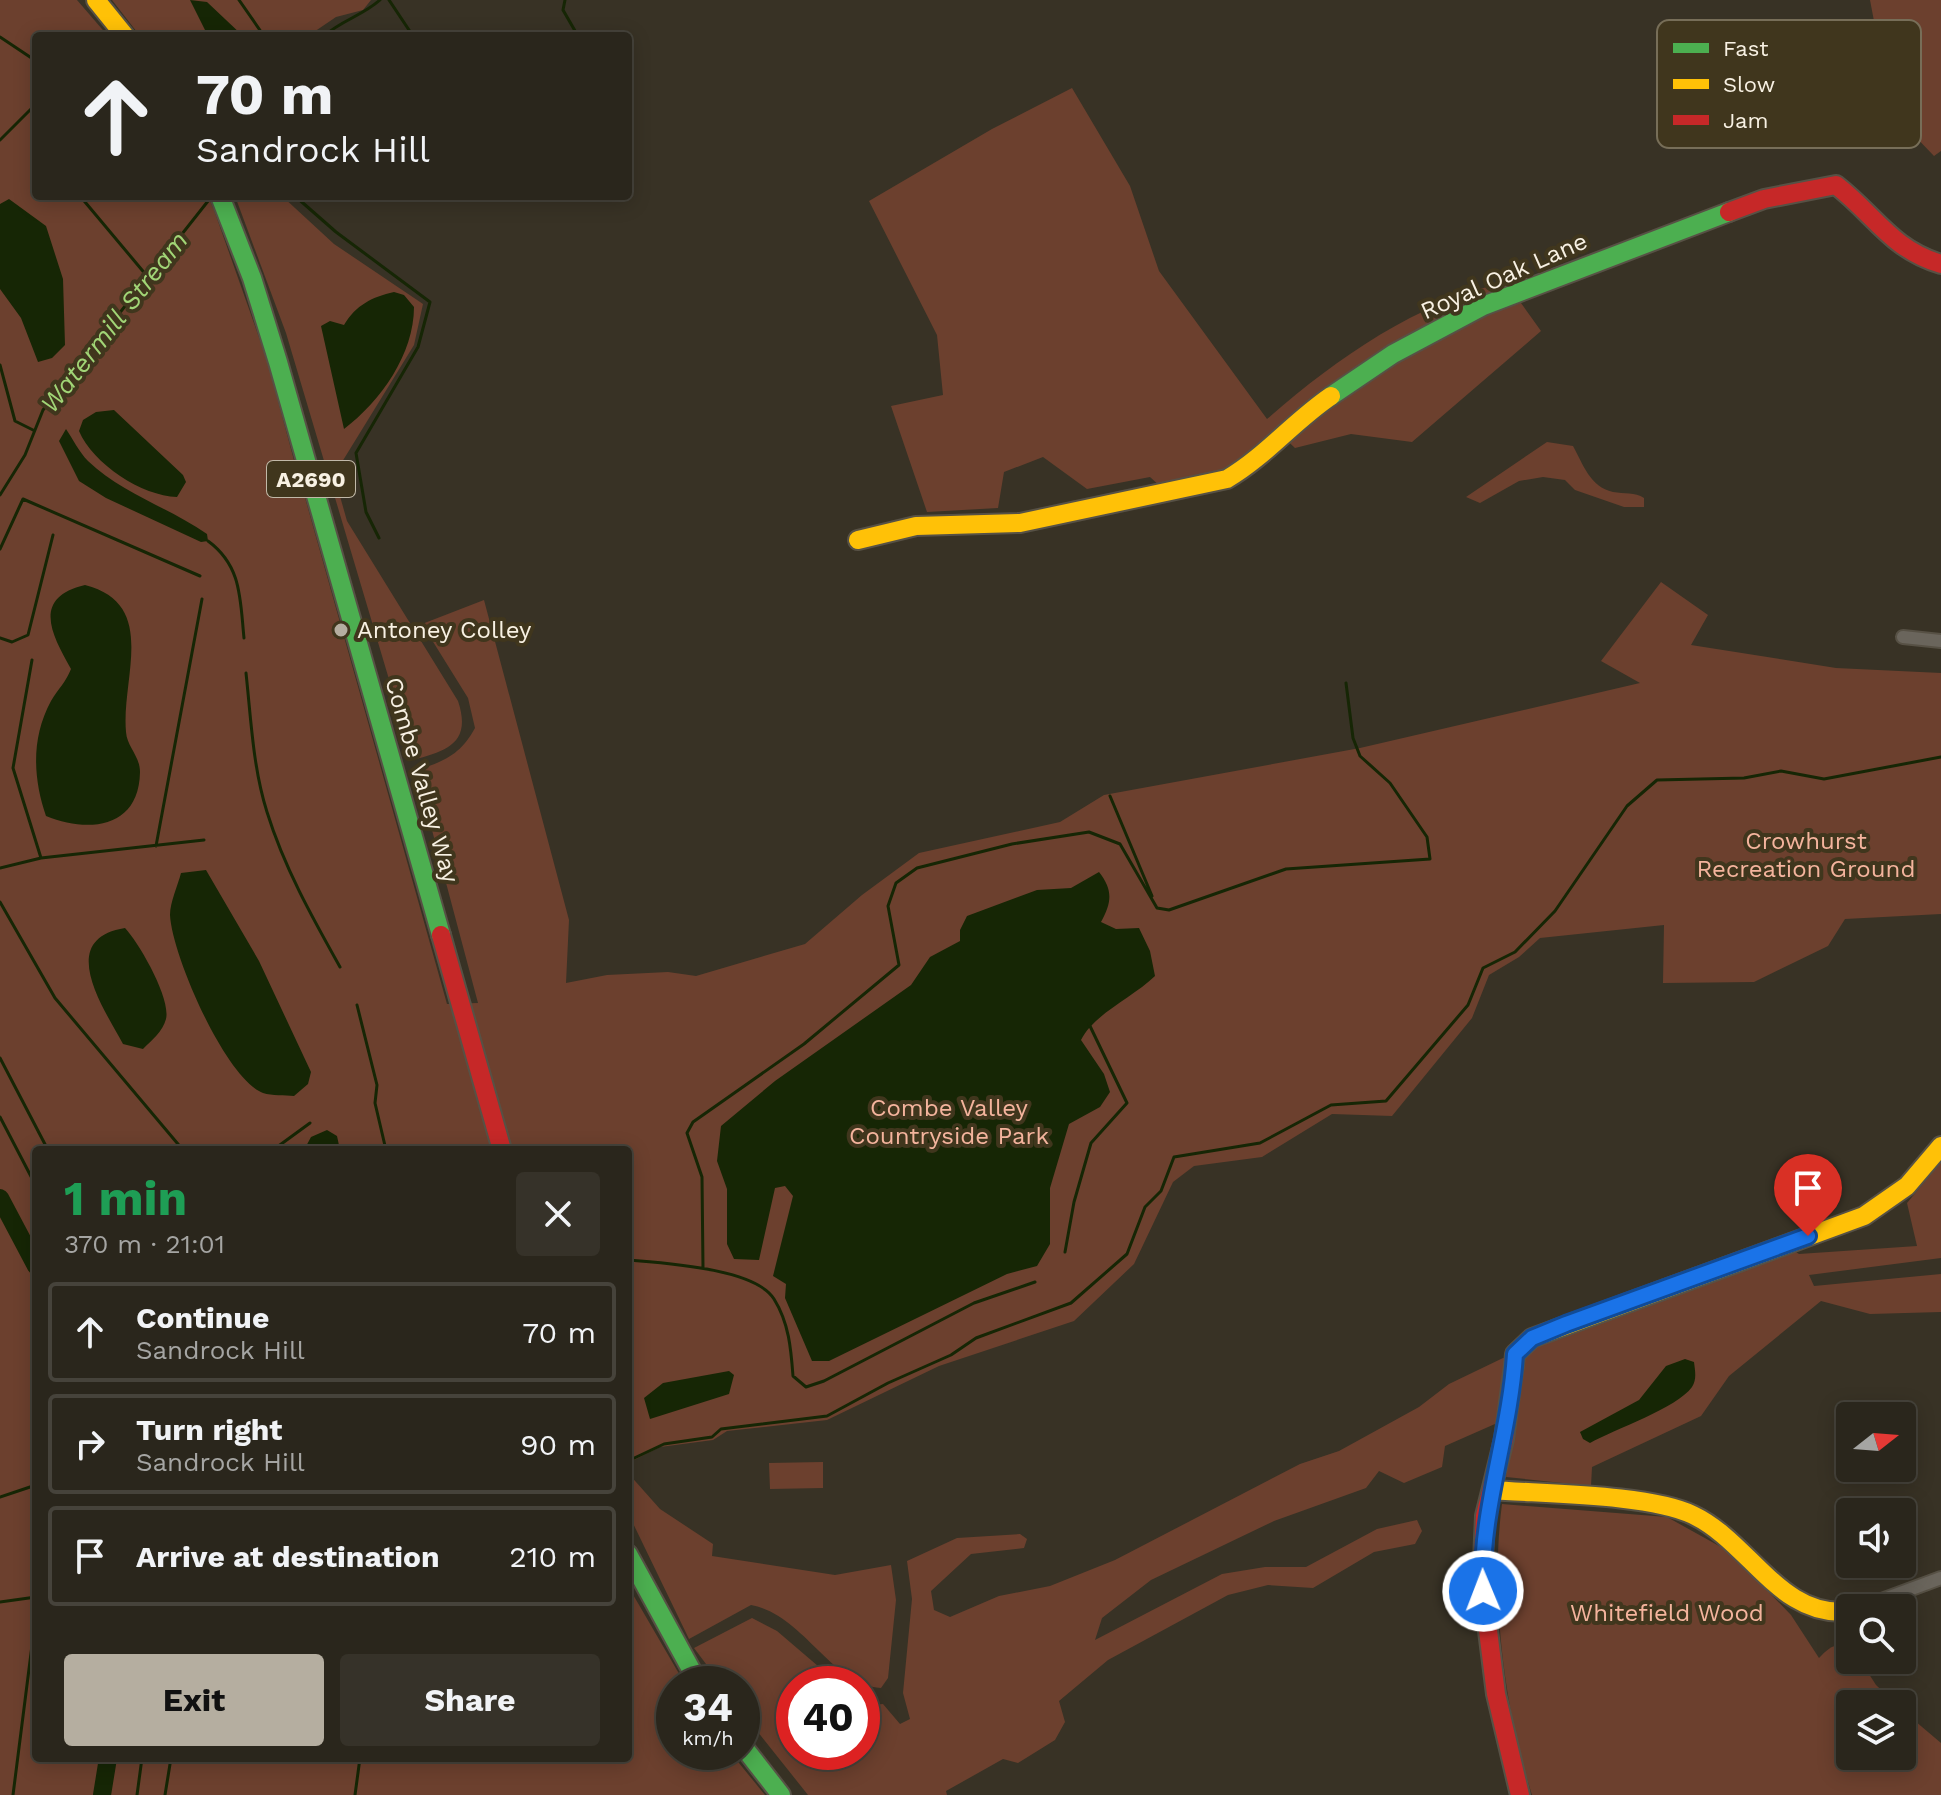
<!DOCTYPE html>
<meta charset="utf-8">
<style>
:root{--surface:#2a261c;--page:#363229;--text:#f1f3f6;--muted:#a5a5a3;--line:#46433b;--accent:#b5aea0}
body{margin:0;font-family:"Work Sans",sans-serif;background:var(--page);color:var(--text);height:100vh;display:flex;flex-direction:column;font-size:30px;white-space:nowrap}
*{box-sizing:border-box;margin:0}
p{font-size:26px;color:var(--muted)}
.icon{flex:none;width:44px;height:44px;fill:none;stroke:currentColor;stroke-width:2;stroke-linecap:round;stroke-linejoin:round}
.map{position:relative;flex:1;overflow:hidden}
.panel{position:absolute;left:32px;top:1146px;width:600px;height:616px;display:flex;flex-direction:column;background:var(--surface);border-radius:8px;box-shadow:0 4px 20px #0003,0 0 0 2px var(--line)}
.panel>*{flex:none}
.guide{position:absolute;left:32px;top:32px;width:600px;height:168px;border-radius:8px;box-shadow:0 4px 20px #0003,0 0 0 2px var(--line);background:#2a261c;color:var(--text);overflow:hidden}
.needle{width:52px;rotate:73deg}
.fabs{position:absolute;left:1836px;top:1402px;display:grid;gap:16px}
.fabs a{display:grid;place-items:center;width:80px;height:80px;border-radius:8px;background:var(--surface);box-shadow:0 4px 20px #0003,0 0 0 2px var(--line);font-size:40px}
.speed{position:absolute;left:656px;top:1666px;display:flex;gap:16px;font-size:40px;font-weight:700;text-align:center}
.speed>*{display:grid;place-content:center;width:104px;height:104px;border-radius:50%;background:var(--surface);box-shadow:0 4px 20px #0003,0 0 0 2px var(--line);line-height:1}
.speed small{font-size:20px;font-weight:400}
.speed .limit{border:12px solid #d22;background:#fff;color:#111}
.pin{position:absolute;display:grid;place-items:center;width:68px;height:68px;color:#fff;margin:-82px -34px;border-radius:50% 50% 50% 0;rotate:-45deg;box-shadow:0 0 8px #0007}
.pin .icon{rotate:45deg}
.me{position:absolute;width:88px;margin:-44px;rotate:359deg;stroke-linejoin:round;filter:drop-shadow(0 0 6px #0008)}
.turn{display:flex;align-items:center;gap:28px;height:168px;padding:0 32px;font-size:36px}
.turn .icon{width:104px;height:104px;stroke-width:2.5}
.turn b{display:block;font-size:56px;line-height:68px}
.round{display:grid;place-items:center;flex:none;width:84px;height:84px;border-radius:8px;background:var(--page)}
.headline{display:flex;align-items:center;justify-content:space-between;height:136px;padding:0 32px}
h1{font-size:48px;font-weight:700;line-height:60px;color:#1e9e55}
.cta{display:flex;gap:16px;margin-top:auto;padding:16px 32px}
.cta a{flex:1;height:92px;border-radius:8px;background:var(--accent);color:#111;font-size:32px;font-weight:700;line-height:92px;text-align:center}
.cta a+a{background:var(--page);color:var(--text)}
ul{padding:0;list-style:none}
li{display:flex;align-items:center;gap:24px;height:100px;margin:0 16px 12px;padding:0 16px;border:4px solid var(--line);border-radius:8px}
li div{flex:1}
li b{display:block;font-size:30px}
li em{font-style:normal}
.map>svg:first-child{display:block}
.green{fill:#6c402e}
.water{fill:#162605}
.lines{fill:none;stroke-linecap:round;stroke-linejoin:round}
.stream{stroke:#162605;stroke-width:3}
.river{stroke:#162605;stroke-width:18}
.street-casing{stroke:#575145;stroke-width:16}
.fast-casing{stroke:#575145;stroke-width:22}
.slow-casing{stroke:#575145;stroke-width:22}
.jam-casing{stroke:#575145;stroke-width:22}
.street{stroke:#6a655c;stroke-width:12}
.fast{stroke:#4caf50;stroke-width:18}
.slow{stroke:#ffc107;stroke-width:18}
.jam{stroke:#c62828;stroke-width:18}
.route-casing{stroke:#114b97;stroke-width:20}
.route{stroke:#1a73e8;stroke-width:14}
.poi-dot{fill:#b5aea0;stroke:#40361d;stroke-width:3}
.labels{text-anchor:middle;dominant-baseline:central;stroke-width:8;stroke-linejoin:round;paint-order:stroke}
.shield{fill:#40361d;stroke:#c1b9a8;stroke-width:2}
.shield-label{font-size:22px;font-weight:bold;fill:#f8f1e3}
.street-label{font-size:24px;fill:#f8f1e3;stroke:#40361d}
.poi-label{font-size:24px;fill:#f8f1e3;stroke:#40361d;text-anchor:start}
.park-label{font-size:24px;fill:#f4b49d;stroke:#40361d}
.water-label{font-size:26px;font-style:italic;fill:#a1d576;stroke:#40361d}
.key{fill:#40361d;stroke:#776e58;stroke-width:2}
.key-label{font-size:22px;fill:#f8f1e3}
</style>
<div class="map">
<svg width="1941" height="1795" viewBox="0 0 1941 1795">
<rect width="100%" height="100%" fill="#383225"/>
<path class="green" d="M0 0H77L108 36H36V196H208L214 210 267 360 298 475 289 483 291 492 304 494 447 1004 478 1003 416 770C444 762 461 754 475 728L468 698 422 624 484 600 569 920 566 983 607 975 668 972 696 976 805 944 862 895 919 853 1060 822 1104 795 1360 748 1640 683 1601 661 1661 582 1708 615 1691 645 1836 668 1941 673V914L1845 919 1828 946 1754 982 1663 983 1664 925 1540 938 1519 957 1489 975 1472 1018 1392 1116 1332 1114 1262 1157 1194 1166 1173 1182 1134 1264 1074 1321 939 1366 827 1420 727 1431 713 1440 660 1447 628 1463V1150H36V1758H628V1586L685 1684H674V1752H730L765 1795H0Z
M112 0H371L363 10 336 17 308 36H140Z
M1870 0H1941V151L1934 156 1885 105V79Z
M1072 88 1130 186 1159 271 1267 419C1336 359 1415 303 1506 282L1541 331 1412 442 1351 434 1295 448 1277 431 1224 475 1161 487 1150 477 1087 489 1043 457 1004 472 998 508 927 512 891 406 943 395 937 335 869 201 992 129Z
M235 196H282L334 244 423 304 414 345 334 475 347 521 458 701C472 743 447 751 413 760L286 333Z
M1547 442 1573 446C1583 464 1590 487 1613 492 1624 494 1635 492 1644 498V507H1624L1575 490 1565 480 1543 477 1519 481 1480 503 1466 497Z
M1941 1162V1258L1809 1275 1814 1286 1941 1274V1312L1870 1314 1821 1301 1729 1376 1701 1416 1592 1467 1591 1486 1506 1477 1522 1358 1543 1341 1788 1247 1799 1254 1917 1246 1907 1203Z
M1503 1358 1509 1359 1504 1420 1445 1446 1442 1467 1404 1483 1379 1471 1366 1488 1274 1521 1151 1580 1102 1618 1095 1640 1222 1574 1265 1567H1306L1377 1529 1417 1520 1422 1531 1415 1544 1374 1552 1313 1588 1268 1585 1228 1595 1108 1660 1059 1701 1065 1722 1055 1740 1018 1763 1003 1759 946 1791 947 1795H808L742 1712V1684H721L694 1648 752 1618 777 1631 839 1684H794V1752H862V1700L872 1705 883 1704 900 1724 910 1719 903 1693 912 1599 907 1561 957 1538 1020 1534 1027 1539 1024 1548 971 1554 931 1591 934 1610 950 1617 999 1596 1050 1586 1115 1560 1300 1464 1339 1451 1419 1407 1449 1384Z
M823 1462V1488L770 1489 769 1463Z
M628 1473 660 1509 713 1544 712 1556 835 1575 891 1565 896 1600 888 1678 881 1688C830 1684 804 1615 751 1605L689 1639 628 1513Z
M1502 1504 1667 1517 1730 1552 1791 1615 1819 1658C1829 1648 1835 1641 1850 1649V1660H1860L1876 1685 1896 1704H1850V1756H1902V1710L1941 1743V1795H1532C1504 1708 1490 1595 1502 1504Z"/>
<path class="water" d="M190 0 207 2 243 36H208Z
M9 199 46 226 63 279 65 345 52 358 38 362 21 318 0 289V204Z
M394 292 404 295 414 307C414 354 381 401 344 429L321 326 330 321 344 325C356 305 372 297 394 292Z
M114 410 183 475 186 482 177 497C142 496 93 464 79 431L83 420 96 412Z
M66 429C73 439 79 452 88 461 121 493 170 508 207 534L208 541 201 542 106 498 79 481 59 441Z
M85 585C159 604 121 678 126 732 127 747 140 756 140 772 139 829 88 833 46 816 33 778 31 738 51 701 58 689 66 682 71 669 52 635 31 598 85 585Z
M206 870 259 961 311 1072 308 1084 294 1096C285 1095 272 1096 263 1093 225 1078 172 955 170 915 170 902 178 885 181 873Z
M1099 872C1113 890 1112 902 1101 922L1116 929 1139 928 1150 951 1155 976C1132 998 1094 1014 1081 1040L1104 1074 1110 1092 1100 1107 1069 1124 1050 1188V1244L1037 1266 1007 1274 829 1361H812L785 1298 786 1284 773 1276 793 1196 785 1186 775 1188 759 1260 734 1259 727 1244V1189L717 1161 721 1126 775 1081 911 985 930 957 960 941V930L967 916 1037 890 1071 888Z
M125 928C139 943 171 998 166 1019 163 1031 152 1040 143 1049L123 1044C103 1007 56 939 125 928Z
M327 1130 337 1136 340 1150H304L311 1137Z
M1685 1359 1694 1362C1695 1371 1697 1379 1692 1387 1677 1408 1615 1429 1590 1443L1583 1439 1580 1432 1639 1400 1666 1366Z
M729 1371 734 1375 729 1394 650 1419 644 1398 663 1383Z
M1902 1539 1908 1543 1913 1561 1896 1568 1883 1578 1872 1572 1869 1564H1902Z"/>
<g class="lines">
<path class="stream" d="M239 0 264 36
M389 0 413 36
M565 0 563 10 578 36
M324 36C342 20 362 16 380 0
M0 37 36 61
M0 140 36 104
M80 196 147 276
M295 196 336 232 430 302 418 347 356 453 366 512 379 538
M0 365 15 421 33 430
M0 495 25 455 43 410 212 196
M208 541C242 566 240 599 244 638
M0 549 23 499 200 576
M0 638 12 642 28 635 53 535
M32 660 13 768 41 858
M246 673C251 719 253 768 267 812 284 867 312 917 340 967
M1110 796 1152 896
M156 846 202 599
M0 868 41 858 204 840
M0 902 55 998 183 1150
M357 1005 377 1085 375 1103 386 1150
M0 1058 48 1150
M0 1117 36 1186
M273 1150 310 1123
M1065 1252 1074 1202 1091 1143 1127 1103 1089 1024
M628 1260C662 1263 755 1268 774 1299 789 1323 791 1349 793 1376L806 1387 824 1381 974 1303 1035 1282
M703 1268 702 1177 687 1133 693 1122 804 1044 899 965 888 906 896 883 917 868 1012 844 1089 832 1120 844 1157 908 1169 910 1286 869 1430 859 1427 837 1390 783 1360 756 1353 738 1346 683
M628 1461 664 1444 712 1437 721 1429 827 1416 888 1383 951 1355 976 1338 1071 1303 1127 1254 1145 1207 1161 1191 1174 1157 1260 1143 1331 1105 1386 1101 1468 1005 1483 968 1515 952 1555 911 1627 806 1657 780 1744 778 1781 771 1824 779 1941 757
M0 1497 36 1485
M0 1602 36 1597
M13 1795 36 1614
M137 1795 142 1758
M165 1795 171 1758
M355 1795 360 1758"/>
<path class="river" d="M0 1198 36 1266
M102 1795 108 1758"/>
<g class="street-casing">
<path id="street" d="M1903 637 1941 641
M1860 1608 1941 1578"/>
</g>
<g class="fast-casing">
<path id="fast" d="M220 196 252 278 278 362 441 935
M1331 396 1393 354 1483 306 1729 212
M628 1554 699 1684
M742 1745 781 1795"/>
</g>
<g class="slow-casing">
<path id="slow" d="M96 0 125 36
M858 540 916 526 1020 523 1227 479C1266 456 1294 421 1331 396
M1514 1365 1515 1354 1532 1338 1864 1216 1907 1186 1941 1146
M1492 1490C1544 1494 1650 1494 1693 1515 1750 1542 1781 1620 1850 1611"/>
</g>
<g class="jam-casing">
<path id="jam" d="M1729 212 1764 199 1836 185C1875 215 1891 249 1941 264
M441 935 502 1150
M1514 1365 1504 1439 1485 1516 1482 1583 1496 1694 1520 1795"/>
</g>
<use href="#street" class="street"/>
<use href="#fast" class="fast"/>
<use href="#slow" class="slow"/>
<use href="#jam" class="jam"/>
</g>
<g class="lines">
<g class="route-casing">
<path id="route" d="M1483 1591C1480 1510 1510 1435 1515 1354L1532 1338 1566 1324 1808 1236"/>
</g>
<use href="#route" class="route"/>
</g>
<circle class="poi-dot" cx="341" cy="630" r="8"/>
<g class="labels">
<rect class="shield" x="267" y="461" width="88" height="36" rx="6"/>
<g class="shield-label">
<text x="311" y="479">A2690</text>
</g>
<g class="street-label">
<text transform="translate(1504 276) rotate(-24)">Royal Oak Lane</text>
<text transform="translate(422 780) rotate(74)">Combe Valley Way</text>
</g>
<g class="poi-label">
<text x="357" y="630">Antoney Colley</text>
</g>
<g class="park-label">
<text x="1806" y="841">Crowhurst<tspan x="1806" dy="28">Recreation Ground</tspan></text>
<text x="949" y="1108">Combe Valley<tspan x="949" dy="28">Countryside Park</tspan></text>
<text x="1667" y="1613">Whitefield Wood</text>
</g>
<g class="water-label">
<text transform="translate(114 322) rotate(-52)">Watermill Stream</text>
</g>
</g>
<rect x="1657" y="20" width="264" height="128" rx="12" class="key"/>
<rect x="1673" y="43" width="36" height="10" fill="#4caf50"/>
<rect x="1673" y="79" width="36" height="10" fill="#ffc107"/>
<rect x="1673" y="115" width="36" height="10" fill="#c62828"/>
<g class="key-label">
<text x="1723" y="56">Fast</text>
<text x="1723" y="92">Slow</text>
<text x="1723" y="128">Jam</text>
</g>
</svg>
<div class="fabs">
<a><svg class="needle" viewBox="-14 -14 28 28"><path d="M0-13l5 13h-10z" fill="#e53935"/><path d="M0 13l5-13h-10z" fill="#a5a5a3"/></svg></a>
<a><svg class="icon" aria-label="sound" viewBox="0 0 24 24"><path d="M4 9h4l5-4v14l-5-4H4zM17 9q2 3 0 6"/></svg></a>
<a><svg class="icon" aria-label="search" viewBox="0 0 24 24"><circle cx="10" cy="10" r="6"/><path d="M15 15l6 6"/></svg></a>
<a><svg class="icon" aria-label="layers" viewBox="0 0 24 24"><path d="M12 4l9 5-9 5-9-5zM3 14l9 5 9-5"/></svg></a>
</div>
<div class="speed"><div>34<small>km/h</small></div><div class="limit">40</div></div>
<div class="pin" style="left:1808px;top:1236px;background:#d93025"><svg class="icon" aria-label="arrive" viewBox="0 0 24 24"><path d="M6 21V4h12l-3 4 3 4H6"/></svg></div>
<svg class="me" style="left:1483px;top:1591px" viewBox="-20 -20 40 40"><circle r="17" fill="#1a73e8" stroke="#fff" stroke-width="3"/><path d="M0-11L8 9 0 5-8 9z" fill="#fff"/></svg>
<div class="guide">
<div class="turn"><svg class="icon" aria-label="ahead" viewBox="0 0 24 24"><path d="M12 20V5M6 11l6-6 6 6"/></svg><div><b>70 m</b>Sandrock Hill</div></div>
</div>
<section class="panel">
<div class="headline"><div><h1>1 min</h1><p>370 m · 21:01</p></div><a class="round"><svg class="icon" aria-label="close" viewBox="0 0 24 24"><path d="M6 6l12 12M18 6L6 18"/></svg></a></div>
<ul>
<li><svg class="icon" aria-label="ahead" viewBox="0 0 24 24"><path d="M12 20V5M6 11l6-6 6 6"/></svg><div><b>Continue</b><p>Sandrock Hill</p></div><em>70 m</em></li>
<li><svg class="icon" aria-label="right" viewBox="0 0 24 24"><path d="M7 20v-9h11M14 6l5 5-5 5"/></svg><div><b>Turn right</b><p>Sandrock Hill</p></div><em>90 m</em></li>
<li><svg class="icon" aria-label="arrive" viewBox="0 0 24 24"><path d="M6 21V4h12l-3 4 3 4H6"/></svg><div><b>Arrive at destination</b></div><em>210 m</em></li>
</ul>
<div class="cta"><a>Exit</a><a>Share</a></div>
</section>
</div>
